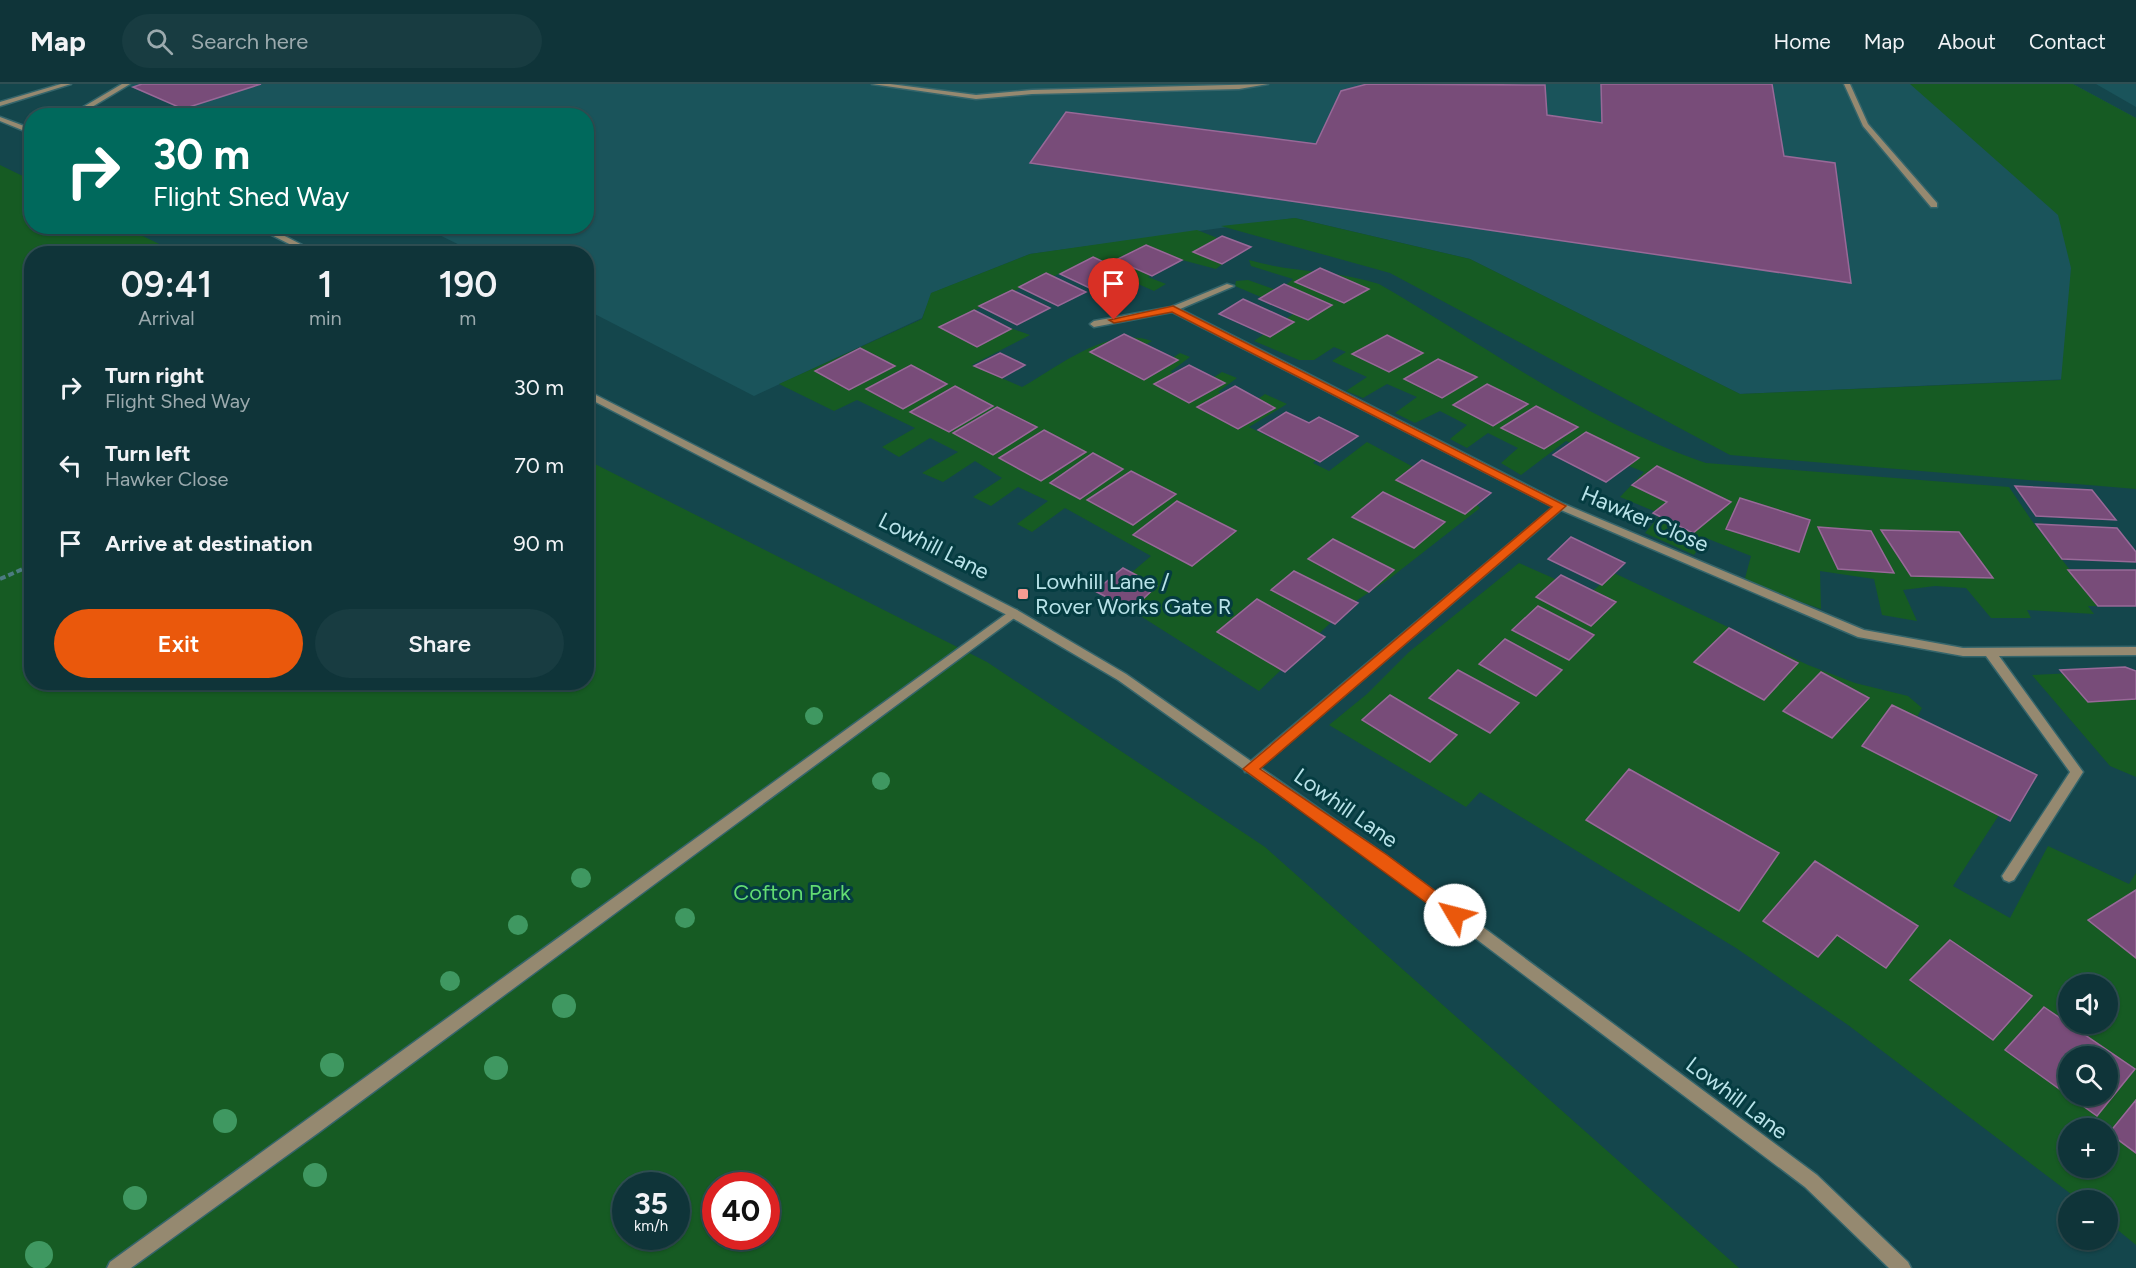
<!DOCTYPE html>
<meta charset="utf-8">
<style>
:root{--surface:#0f3439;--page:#183c41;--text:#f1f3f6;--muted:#9baaae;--line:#2f4f53;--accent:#ea580c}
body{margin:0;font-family:Figtree,sans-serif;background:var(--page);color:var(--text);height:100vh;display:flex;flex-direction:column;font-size:22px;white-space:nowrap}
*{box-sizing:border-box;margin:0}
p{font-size:20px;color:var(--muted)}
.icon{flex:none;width:33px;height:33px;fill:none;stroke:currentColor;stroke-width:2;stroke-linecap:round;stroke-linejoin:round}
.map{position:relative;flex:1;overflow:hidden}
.sheet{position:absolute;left:24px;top:162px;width:570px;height:444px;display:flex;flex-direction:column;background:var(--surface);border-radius:24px;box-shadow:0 2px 4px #0004,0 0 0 2px var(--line)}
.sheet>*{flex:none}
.hud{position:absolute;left:24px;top:24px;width:570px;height:126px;border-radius:24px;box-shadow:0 2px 4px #0004,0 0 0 2px var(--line);background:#00695c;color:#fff;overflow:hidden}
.buttons{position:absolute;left:2058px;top:890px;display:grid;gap:12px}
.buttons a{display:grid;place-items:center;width:60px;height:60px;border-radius:50%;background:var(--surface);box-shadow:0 2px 4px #0004,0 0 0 2px var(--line);font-size:30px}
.speed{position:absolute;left:612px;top:1088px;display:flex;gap:12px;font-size:30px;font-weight:700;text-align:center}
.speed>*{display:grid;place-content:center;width:78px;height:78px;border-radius:50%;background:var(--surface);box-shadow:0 2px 4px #0004,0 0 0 2px var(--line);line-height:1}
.speed small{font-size:15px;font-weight:400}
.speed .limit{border:9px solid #d22;background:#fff;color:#111}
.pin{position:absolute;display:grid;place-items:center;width:51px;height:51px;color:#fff;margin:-62px -26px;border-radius:50% 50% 50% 0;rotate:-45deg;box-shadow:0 0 6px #0007}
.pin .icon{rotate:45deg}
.me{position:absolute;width:66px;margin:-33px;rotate:307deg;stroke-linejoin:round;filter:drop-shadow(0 0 4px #0008)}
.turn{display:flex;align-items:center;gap:21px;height:126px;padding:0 30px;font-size:27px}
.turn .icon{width:78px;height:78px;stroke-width:2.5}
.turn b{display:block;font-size:42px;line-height:51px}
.eta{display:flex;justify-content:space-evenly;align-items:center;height:102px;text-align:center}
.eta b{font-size:36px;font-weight:600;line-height:42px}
.button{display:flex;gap:12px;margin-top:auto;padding:12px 30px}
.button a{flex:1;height:69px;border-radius:36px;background:var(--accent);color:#fff;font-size:24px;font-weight:600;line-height:69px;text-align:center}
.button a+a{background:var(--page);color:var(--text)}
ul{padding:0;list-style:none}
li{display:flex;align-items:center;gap:18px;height:78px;padding:0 30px}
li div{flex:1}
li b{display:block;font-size:22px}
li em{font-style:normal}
header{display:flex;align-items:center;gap:36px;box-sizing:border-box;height:84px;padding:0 30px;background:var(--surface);border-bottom:2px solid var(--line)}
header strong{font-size:28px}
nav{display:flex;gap:33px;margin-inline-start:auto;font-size:21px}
.search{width:420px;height:54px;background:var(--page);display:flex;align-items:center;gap:15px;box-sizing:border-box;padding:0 21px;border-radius:33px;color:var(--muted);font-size:22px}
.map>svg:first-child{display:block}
.built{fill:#1a545b}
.green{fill:#165b23;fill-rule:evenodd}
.building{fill:#784c79;stroke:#986998;stroke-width:1.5;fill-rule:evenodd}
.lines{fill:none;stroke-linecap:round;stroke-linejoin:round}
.service-casing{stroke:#35656b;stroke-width:3}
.minor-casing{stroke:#35656b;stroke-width:3}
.tertiary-casing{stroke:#35656b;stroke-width:3}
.path{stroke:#4c7b81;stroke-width:4;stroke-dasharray:6 3;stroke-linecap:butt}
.service{fill:#958970;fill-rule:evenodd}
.minor{fill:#958970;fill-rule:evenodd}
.tertiary{fill:#958970;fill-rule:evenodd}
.tree{fill:#3f9861}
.route{fill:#ea580c;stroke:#983908;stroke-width:1.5}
.poi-dot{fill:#f59c93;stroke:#053c41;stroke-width:2}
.labels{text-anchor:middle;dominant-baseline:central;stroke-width:6;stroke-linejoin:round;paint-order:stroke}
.street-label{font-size:22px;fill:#b9e3e9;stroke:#053c41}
.poi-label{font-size:22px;fill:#b9e3e9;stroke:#053c41;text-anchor:start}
.park-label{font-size:22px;fill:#62dc72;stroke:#053c41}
</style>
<header>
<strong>Map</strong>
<div class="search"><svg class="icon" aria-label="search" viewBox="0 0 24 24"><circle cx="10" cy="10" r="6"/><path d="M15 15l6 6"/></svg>Search here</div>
<nav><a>Home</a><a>Map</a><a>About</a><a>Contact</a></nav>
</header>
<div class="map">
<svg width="2136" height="1184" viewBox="0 0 2136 1184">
<rect width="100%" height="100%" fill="#14464c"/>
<path class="built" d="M123 0H2073L2136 34V292L1740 310 1470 175 1295 134 1030 170 932 209 922 234 754 312 587 226 586 170 476 169 423 143 586 142V32L200 31Z
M2096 0H2136V23Z"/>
<path class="green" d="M1910 0H2073L2136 34V405L1730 371 1390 189 1221 142 1295 134 1470 175 1740 310 2061 296 2071 184 2058 131Z
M0 81 31 96 32 142 124 143 178 169 32 170V598H586L587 376 987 578 1265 763 1739 1184H0ZM626 1101H676V1152H626ZM716 1101H766V1152H716Z
M1197 146 1243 164 1216 185 1182 176 1148 193 1166 200 1154 207 1086 177 1042 198 1037 196 969 229 1030 251 972 281 1022 303C1059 282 1109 241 1152 257L1140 264 1169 276 1180 269 1190 273 1170 288 1206 298 1222 288 1237 294 1218 308 1251 320 1265 310 1287 320 1249 343 1316 376 1313 379 1329 387 1367 358 1469 413 1480 424 1389 495 1347 523 1259 607 1131 526 1158 502 1131 489 1151 472 1065 424 1032 448 1017 440 1048 417 1018 403 991 422 973 413 1002 394 975 377 943 398 922 389 958 368 930 354 899 373 882 363 915 344 857 316 834 327 779 300 922 235 931 209 1030 170Z
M1249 176C1292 189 1337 186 1379 200 1487 262 1587 338 1706 379L2009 403 2032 437 2098 522H2088L2094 530 2027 526 2031 534H1991L1966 504 1935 502 1903 506 1917 537 1882 531 1874 495 1820 487 1821 525 1744 498 1751 472 1706 454 1694 471 1645 449 1661 430 1620 413 1644 388 1566 357 1521 391 1501 379 1518 364 1488 349 1467 364 1450 355 1467 341 1440 327 1415 339 1395 329 1417 313 1387 300 1363 314 1346 307 1367 293 1332 277 1346 268 1334 263 1314 276H1299L1254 257 1296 228 1235 202 1236 197 1248 196 1279 207 1293 195 1251 182Z
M1519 479 1589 510 1614 489 1808 581 1855 599 1908 612 1922 624 1893 677 1999 731 1953 802 2010 834 2048 762 2129 800 2136 789V1161L2108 1138V1116H2079L1848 941 1736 864 1480 708 1466 723 1329 641 1367 610 1409 568ZM2068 900H2108V939H2068ZM2068 972H2108V1011H2068ZM2068 1044H2108V1083H2068Z
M2136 586V693L2110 682 2032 591Z"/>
<path class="building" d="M142 0H261L183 25 133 3Z
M1367 0 1545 1 1547 31 1602 39 1601 0H1772L1784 72 1835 79 1851 199 1030 79 1066 28 1316 60 1341 7Z
M1222 152 1251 163 1222 180 1193 168Z
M1146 161 1182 176 1152 192 1116 176Z
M1093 173 1134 192 1100 209 1060 190Z
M1320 184 1369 205 1344 219 1295 198Z
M1046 189 1086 208 1058 222 1019 203Z
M1284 200 1332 221 1308 236 1259 215Z
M1012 206 1050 224 1017 241 979 222Z
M1243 215 1294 238 1270 253 1219 230Z
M974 226 1011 245 977 263 939 243Z
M1124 250 1178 276 1144 296 1090 268Z
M1387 251 1423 269 1389 288 1352 270Z
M860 264 895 282 849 306 815 287Z
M1000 269 1025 281 1002 294 974 282Z
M1438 275 1477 293 1442 314 1404 295Z
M911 281 947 300 903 325 866 305Z
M1189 281 1225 299 1189 319 1154 300Z
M1487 300 1528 320 1493 342 1453 321Z
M955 302 993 322 949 348 910 328Z
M1235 302 1275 324 1238 345 1197 323Z
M1536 322 1578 343 1544 365 1501 344Z
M997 323 1037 343 993 371 953 349Z
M1286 328 1309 339 1319 333 1358 352 1320 378 1258 346Z
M1044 346 1086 368 1041 397 999 374Z
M1586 348 1639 374 1606 398 1553 371Z
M1093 369 1123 385 1080 415 1050 399Z
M1422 376 1491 409 1465 430 1396 396Z
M1657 382 1731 418 1693 449 1653 429 1667 418 1632 401Z
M1131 387 1176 410 1133 441 1087 416Z
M2015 402 2092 406 2116 436 2036 432Z
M1383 408 1445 438 1414 464 1352 433Z
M1740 414 1810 436 1799 468 1726 445Z
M1177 417 1236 447 1192 482 1133 451Z
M2036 440 2117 444 2136 468V478L2062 475Z
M1818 443 1871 447 1894 489 1838 485Z
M1881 446 1959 448 1993 494 1911 492Z
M1571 453 1625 479 1602 501 1548 475Z
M1333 455 1394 486 1369 508 1308 475Z
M1123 484 1157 502 1131 526 1095 507Z
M2068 486H2136V522H2098Z
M1294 487 1358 519 1335 540 1271 506Z
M1561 491 1616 518 1591 542 1536 513Z
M1257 515 1325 553 1285 588 1217 548Z
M1538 522 1594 551 1569 576 1512 546Z
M1729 544 1798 579 1764 616 1694 578Z
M1505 555 1562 586 1536 612 1479 580Z
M2125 583 2136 587V615L2088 618 2060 586Z
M1458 586 1519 619 1490 649 1429 614Z
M1821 588 1869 614 1832 654 1783 627Z
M1390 611 1457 651 1430 678 1362 636Z
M1892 621 2037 691 2010 737 1862 662Z
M1629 685 1779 769 1739 827 1586 736Z
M1815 777 1918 842 1886 884 1837 851 1818 873 1763 837Z
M2136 806V874L2088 836Z
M1950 856 2032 912 1993 956 1910 896Z
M2044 923 2135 985 2097 1032 2005 966ZM2068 972H2108V1011H2068Z
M2136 1016V1069L2109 1049Z"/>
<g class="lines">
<g class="service-casing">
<path id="service" d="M61 0H71L0 22V18Z
M122 0H130L77 32H68Z
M872 0H890L976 11 1032 6 1268 0 1239 5 1032 10 976 15Z
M1844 0H1850L1868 40 1937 119V123H1931L1863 42Z
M1013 525 1017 526 1019 529 1017 532 318 1049 131 1184H107L110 1178Z"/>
</g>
<g class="minor-casing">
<path id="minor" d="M1227 200 1234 202 1180 225 1564 420 1864 546 1963 564 2136 563V571L1999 572 2083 688 2014 796 2009 798 2004 796 2002 792 2070 688 1986 572H1963L1858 553 1561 426 1255 688H1245L1244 685 1245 682 1553 423 1172 228 1094 243 1090 240 1094 237 1171 223Z"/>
</g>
<g class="tertiary-casing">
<path id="tertiary" d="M0 33 32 45V50L0 37Z
M254 142H265L320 170H309Z
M586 306 1017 526 1126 590 1387 772 1817 1091 1908 1178 1911 1184H1889L1805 1103 1377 780 1118 596 1009 532 586 313Z"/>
</g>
<path class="path" d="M0 495 32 481"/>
<use href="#service" class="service"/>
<use href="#minor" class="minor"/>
<use href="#tertiary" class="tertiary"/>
</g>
<g class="tree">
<circle cx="814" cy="632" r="9"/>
<circle cx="881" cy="697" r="9"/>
<circle cx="581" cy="794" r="10"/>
<circle cx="685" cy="834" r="10"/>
<circle cx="518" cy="841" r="10"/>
<circle cx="450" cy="897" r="10"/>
<circle cx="564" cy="922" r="12"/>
<circle cx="332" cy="981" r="12"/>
<circle cx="496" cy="984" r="12"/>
<circle cx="225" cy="1037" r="12"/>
<circle cx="315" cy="1091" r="12"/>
<circle cx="135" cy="1114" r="12"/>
<circle cx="39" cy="1171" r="14"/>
</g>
<path class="route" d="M1173 222 1566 422 1260 685 1387 771 1461 826 1463 831 1461 836H1450L1243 685 1552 423 1172 228 1114 239 1109 236Z"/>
<rect class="poi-dot" x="1017" y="504" width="12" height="12" rx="3"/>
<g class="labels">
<g class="street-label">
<text transform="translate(1645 435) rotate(23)">Hawker Close</text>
<text transform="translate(934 462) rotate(27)">Lowhill Lane</text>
<text transform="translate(1346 724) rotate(35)">Lowhill Lane</text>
<text transform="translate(1737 1014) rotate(37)">Lowhill Lane</text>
</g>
<g class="poi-label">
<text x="1035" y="497">Lowhill Lane /<tspan x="1035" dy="25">Rover Works Gate R</tspan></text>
</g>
<g class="park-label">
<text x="792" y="808">Cofton Park</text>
</g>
</g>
</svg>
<div class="buttons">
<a><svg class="icon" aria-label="sound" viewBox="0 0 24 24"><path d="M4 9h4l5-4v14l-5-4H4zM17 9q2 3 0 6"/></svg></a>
<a><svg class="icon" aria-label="search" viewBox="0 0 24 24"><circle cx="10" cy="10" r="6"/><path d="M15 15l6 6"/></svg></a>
<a>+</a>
<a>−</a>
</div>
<div class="speed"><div>35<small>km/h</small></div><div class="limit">40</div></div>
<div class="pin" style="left:1114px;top:236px;background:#d93025"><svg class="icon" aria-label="arrive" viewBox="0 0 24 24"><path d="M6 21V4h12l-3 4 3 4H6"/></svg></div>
<svg class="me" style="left:1455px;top:831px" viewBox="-20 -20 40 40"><circle r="19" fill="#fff"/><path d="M0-13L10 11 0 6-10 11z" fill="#ea580c"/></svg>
<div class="hud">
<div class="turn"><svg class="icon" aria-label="right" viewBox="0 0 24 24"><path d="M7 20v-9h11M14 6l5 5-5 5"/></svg><div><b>30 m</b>Flight Shed Way</div></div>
</div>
<section class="sheet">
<div class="eta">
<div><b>09:41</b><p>Arrival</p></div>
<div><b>1</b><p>min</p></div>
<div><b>190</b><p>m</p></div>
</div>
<ul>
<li><svg class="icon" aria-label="right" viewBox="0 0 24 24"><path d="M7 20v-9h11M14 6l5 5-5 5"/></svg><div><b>Turn right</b><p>Flight Shed Way</p></div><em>30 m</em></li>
<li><svg class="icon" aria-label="left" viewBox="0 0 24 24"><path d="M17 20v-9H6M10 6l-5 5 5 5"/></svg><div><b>Turn left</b><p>Hawker Close</p></div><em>70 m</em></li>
<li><svg class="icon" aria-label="arrive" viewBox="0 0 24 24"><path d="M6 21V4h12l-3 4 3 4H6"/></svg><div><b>Arrive at destination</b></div><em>90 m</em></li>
</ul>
<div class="button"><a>Exit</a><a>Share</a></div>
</section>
</div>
